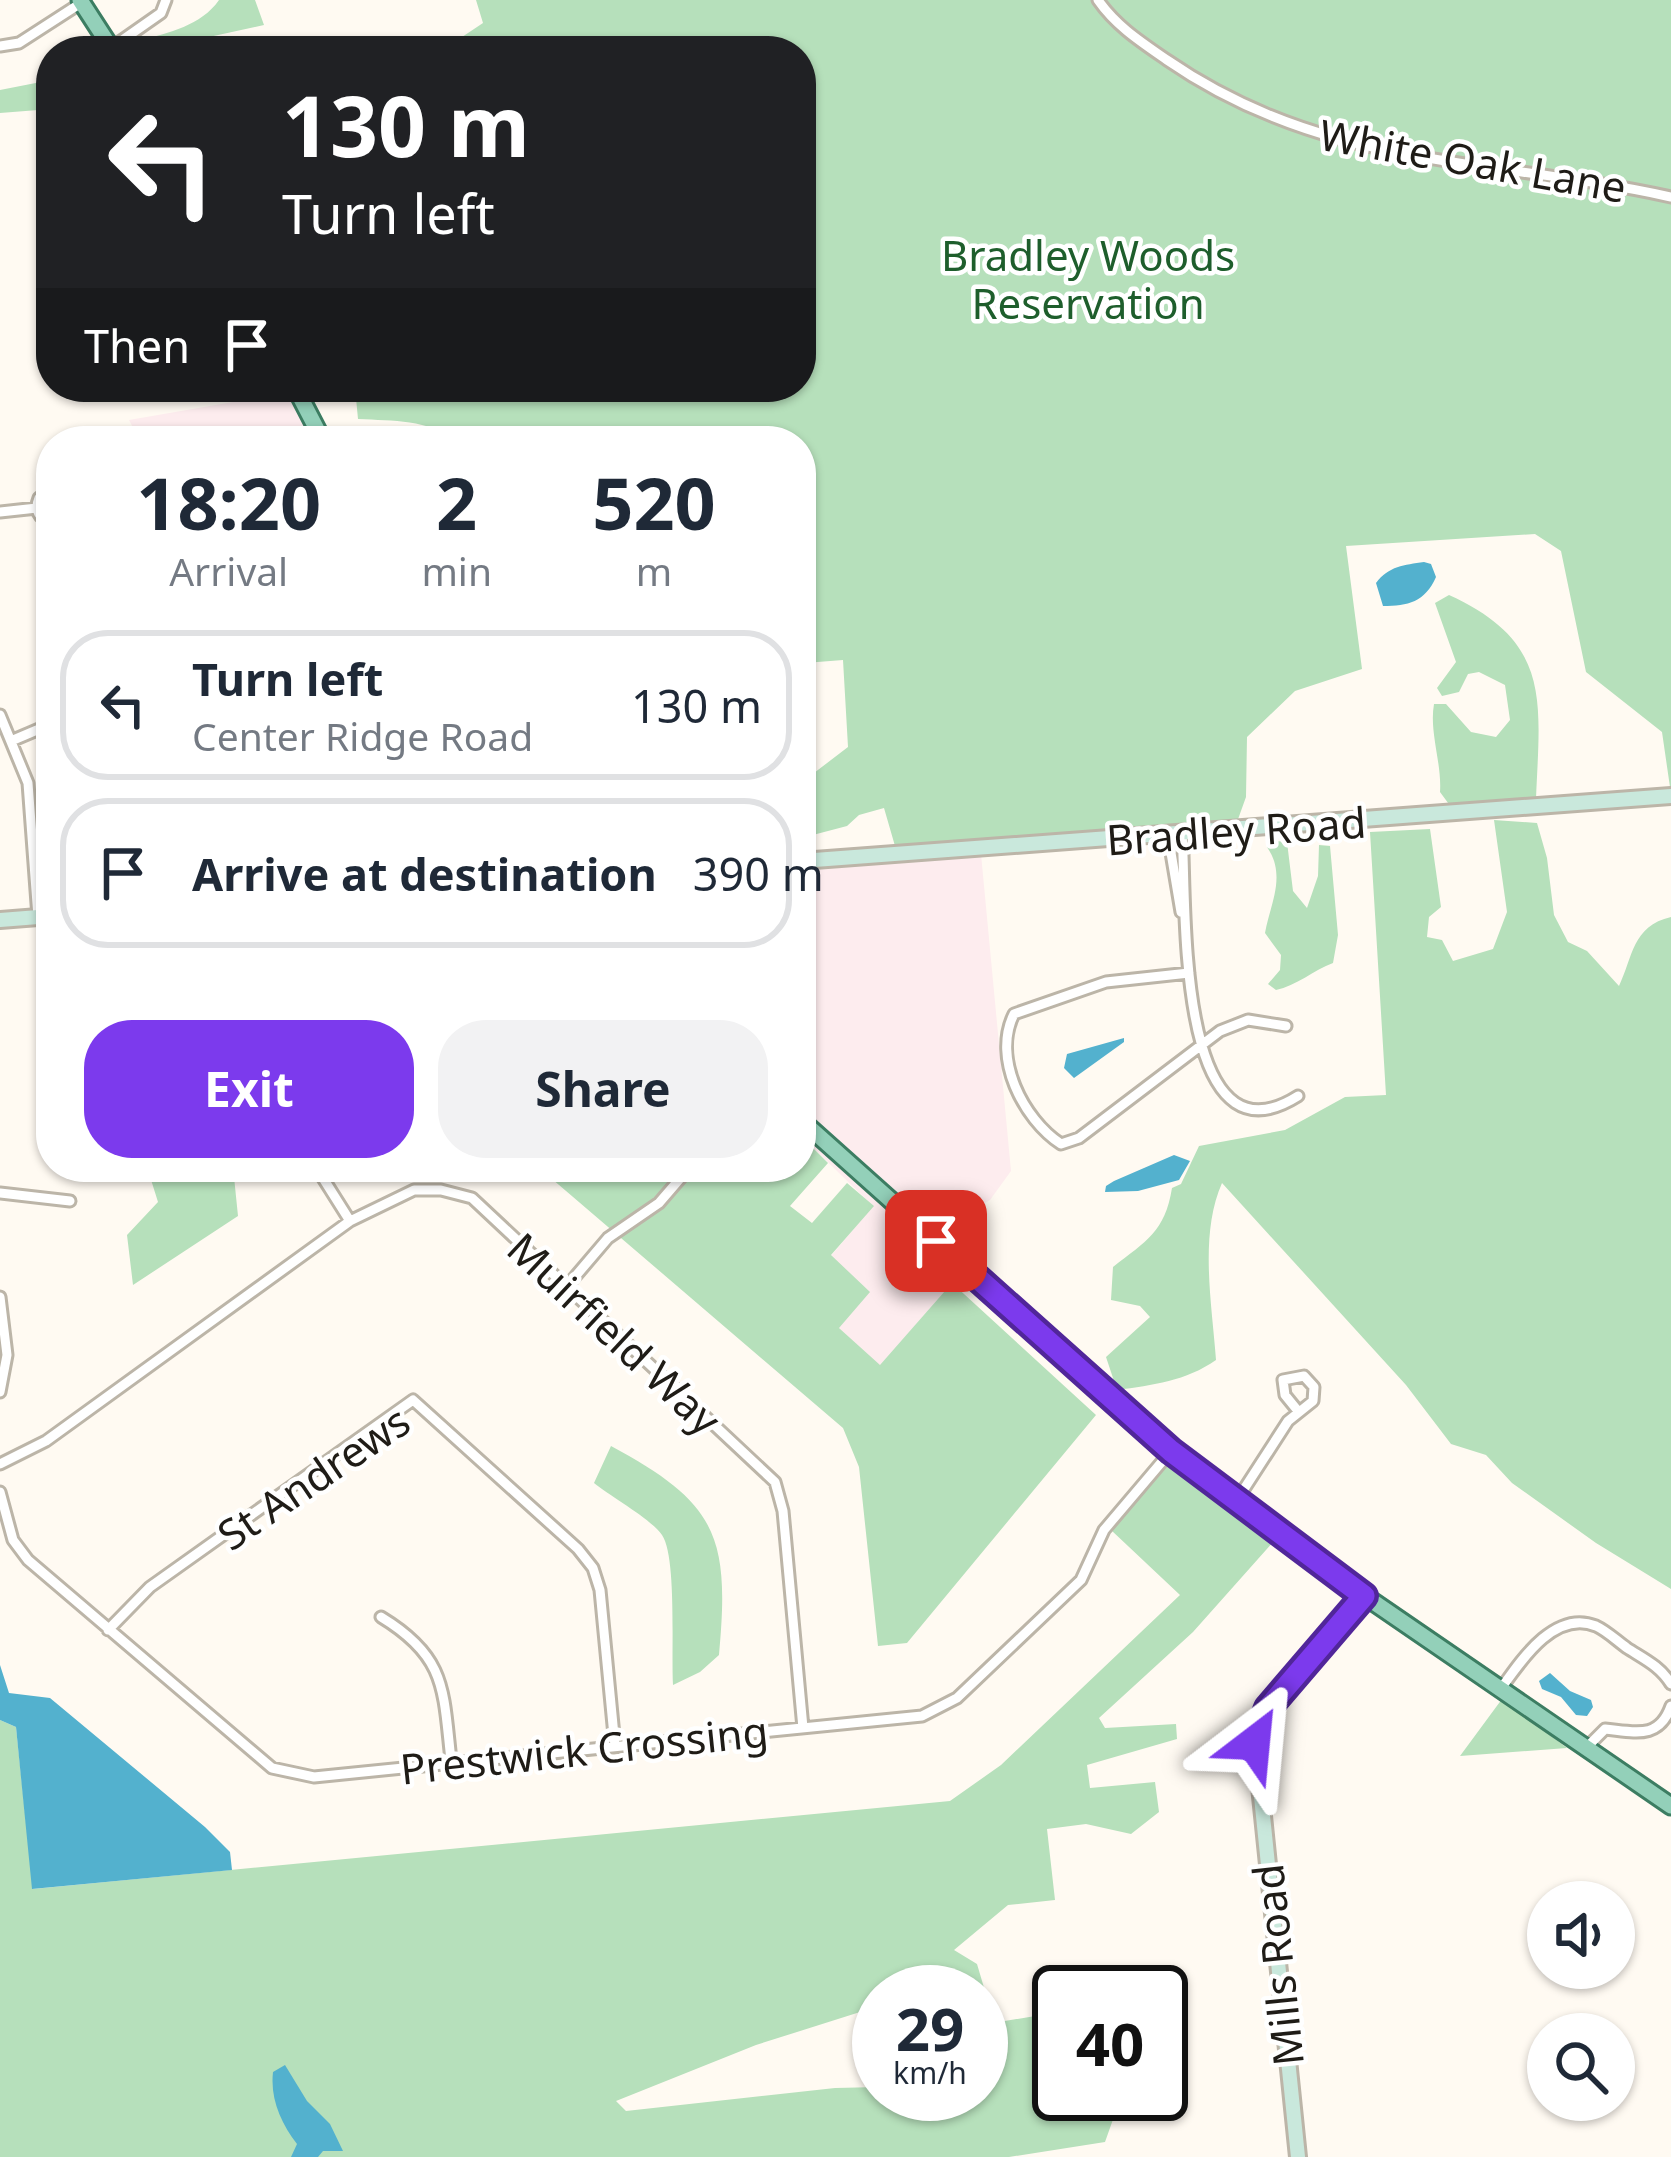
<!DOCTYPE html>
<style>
:root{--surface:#fff;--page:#f2f2f3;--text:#1f2937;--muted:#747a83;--line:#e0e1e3;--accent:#7c3aed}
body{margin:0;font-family:"Noto Sans",sans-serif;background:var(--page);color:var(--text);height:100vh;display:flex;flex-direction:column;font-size:45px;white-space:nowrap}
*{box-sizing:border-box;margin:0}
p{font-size:39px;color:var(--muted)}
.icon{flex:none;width:66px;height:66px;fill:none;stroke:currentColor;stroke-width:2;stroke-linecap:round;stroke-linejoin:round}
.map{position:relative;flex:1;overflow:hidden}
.sheet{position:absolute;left:36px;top:426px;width:780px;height:756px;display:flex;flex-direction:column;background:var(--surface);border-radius:48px;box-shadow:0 3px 9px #0004}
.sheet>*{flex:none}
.guide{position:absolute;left:36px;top:36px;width:780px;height:366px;border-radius:48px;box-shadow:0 3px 9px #0004;background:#202124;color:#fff;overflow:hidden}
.buttons{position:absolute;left:1527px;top:1881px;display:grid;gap:24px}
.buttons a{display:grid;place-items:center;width:108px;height:108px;border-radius:50%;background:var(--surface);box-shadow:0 3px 9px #0004;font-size:60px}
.speed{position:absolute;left:852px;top:1965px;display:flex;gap:24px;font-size:60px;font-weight:700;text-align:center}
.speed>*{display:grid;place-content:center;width:156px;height:156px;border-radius:50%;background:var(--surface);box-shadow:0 3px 9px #0004;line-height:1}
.speed small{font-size:30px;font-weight:400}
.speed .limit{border:6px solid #111;border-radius:18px;background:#fff;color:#111}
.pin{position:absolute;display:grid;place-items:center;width:102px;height:102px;color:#fff;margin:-51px;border-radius:24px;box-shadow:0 6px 18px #0006}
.me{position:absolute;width:132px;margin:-66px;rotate:29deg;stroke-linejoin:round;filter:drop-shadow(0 0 9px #0008)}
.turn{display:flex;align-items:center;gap:42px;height:252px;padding:0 48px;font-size:54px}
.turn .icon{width:156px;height:156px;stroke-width:2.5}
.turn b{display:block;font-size:84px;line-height:102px}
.then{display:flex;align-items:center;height:114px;padding:0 48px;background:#0003;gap:24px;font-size:45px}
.eta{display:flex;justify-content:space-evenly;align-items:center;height:204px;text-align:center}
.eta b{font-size:72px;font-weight:700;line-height:84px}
.cta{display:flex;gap:24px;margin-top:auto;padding:24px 48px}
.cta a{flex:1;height:138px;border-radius:48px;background:var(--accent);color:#fff;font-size:48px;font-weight:700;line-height:138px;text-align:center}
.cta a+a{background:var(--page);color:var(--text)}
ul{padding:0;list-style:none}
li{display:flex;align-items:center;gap:36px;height:150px;margin:0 24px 18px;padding:0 24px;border:6px solid var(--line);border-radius:48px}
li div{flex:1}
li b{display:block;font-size:45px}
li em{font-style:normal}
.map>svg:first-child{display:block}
.commercial{fill:#fdecee}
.green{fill:#b6e0bb}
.water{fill:#53b1ce}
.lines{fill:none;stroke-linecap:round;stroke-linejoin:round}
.street-casing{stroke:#bcb5a8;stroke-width:15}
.secondary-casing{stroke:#bcb5a8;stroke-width:20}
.primary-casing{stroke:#3c7d62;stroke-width:21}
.street{stroke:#fff;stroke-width:9}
.secondary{stroke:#c9e8dc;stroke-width:14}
.primary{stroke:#93d0b9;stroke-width:15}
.route-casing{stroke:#51269a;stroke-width:30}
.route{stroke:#7c3aed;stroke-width:21}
.labels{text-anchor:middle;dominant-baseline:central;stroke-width:9;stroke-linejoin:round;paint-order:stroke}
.street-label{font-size:42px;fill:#1f1c17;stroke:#fff}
.park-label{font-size:42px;fill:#1e5e2c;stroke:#fff}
</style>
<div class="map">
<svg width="1671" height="2157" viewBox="0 0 1671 2157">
<rect width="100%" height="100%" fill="#fffaf2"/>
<path class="commercial" d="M291 392 317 441H140L129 420Z
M981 854 1011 1171 990 1200 935 1232 967 1262 952 1283 880 1366 838 1327 831 1256 873 1206 801 1136V866Z"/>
<path class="green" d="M219 0H255L264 25 177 44 170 51H136L140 41C169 32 201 26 219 0Z
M476 0H1671V794L1662 732 1586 672 1561 551 1535 534 1346 546 1362 669 1295 691 1247 737 1246 797 1237 822 895 846 884 808 859 815 847 826 809 836 814 773 848 747 843 660 805 663 813 747 801 752V441H457C427 419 394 421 358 419L356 398 305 402 301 393 356 387H801V51H435L444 49 483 23Z
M51 80V109L0 113V90Z
M1449 595C1552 642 1540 700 1536 799L1451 807 1440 792C1442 763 1429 732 1434 704H1446L1471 732 1496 737 1510 720 1505 685 1479 672 1468 674 1459 692 1442 696 1437 688 1456 662 1435 603Z
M1494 820 1537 823 1547 858 1554 915 1568 942 1587 951 1619 986C1633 957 1632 926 1671 917V1589L1596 1543 1512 1483 1486 1455 1451 1444 1406 1385 1222 1183C1199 1235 1212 1304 1216 1360 1186 1381 1153 1385 1117 1390L1106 1357 1150 1317 1140 1306 1111 1300 1113 1267C1146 1241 1165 1232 1172 1188L1181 1184 1199 1146 1285 1130 1345 1097 1386 1095 1370 832 1430 829 1441 907 1429 917 1427 937 1442 940 1453 961 1493 949 1507 912Z
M1276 841 1287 842 1293 891 1307 908 1318 876 1319 845 1330 846 1338 935 1333 963C1314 970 1296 986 1276 990L1268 984 1280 970 1281 955 1265 933C1270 904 1287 876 1267 847Z
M801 1136 828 1163 790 1206 812 1223 847 1183 874 1206 831 1255 870 1292 839 1328 880 1365 952 1283 1096 1415 907 1643 878 1646 859 1467 843 1428 538 1167H653L679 1190 700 1167H801Z
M147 1167H233L238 1216 133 1285 127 1235 158 1202Z
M611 1446C717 1503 730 1536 719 1655L700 1672 673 1685C671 1652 677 1557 662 1535 650 1518 611 1497 594 1483Z
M1173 1459 1274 1541 1193 1632 1099 1718 1105 1728 1176 1724 1177 1739 1087 1765 1090 1788 1155 1782 1159 1812 1131 1834 1086 1824 1047 1829 1055 1900 1008 1905 954 1950 977 1964 985 1991 879 1992V2006L756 2045 616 2101 626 2111 835 2088 879 2087V2094H981V2025L1059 2012V2094H1122L1105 2142 1009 2157H0V1720L16 1727 33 1889 950 1801 1001 1765 1180 1595 1111 1530Z
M1502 1699 1567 1748 1460 1756Z"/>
<path class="water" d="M1424 562 1431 564 1436 577C1425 602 1408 606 1383 606L1376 583C1389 566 1404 565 1424 562Z
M1124 1038V1042L1074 1078 1064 1068 1067 1054Z
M1174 1155 1190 1161 1179 1180 1138 1191 1105 1192 1106 1186 1114 1181Z
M0 1665 9 1693 50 1698 205 1827 230 1852 232 1870 32 1889 16 1727 0 1720Z
M1550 1673 1570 1691 1591 1700 1593 1707 1587 1716 1576 1715 1561 1697 1542 1689 1539 1681Z
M285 2065 307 2101 330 2124 343 2151H323L318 2157H291L297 2144C281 2123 270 2099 273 2072Z"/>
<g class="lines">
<g class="street-casing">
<path id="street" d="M1098 0C1116 26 1141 42 1167 60 1328 171 1490 157 1671 197
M0 46 19 43 81 3
M111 48 161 13 166 0
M51 490 39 498C34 510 39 519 51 523
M0 512 37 508
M0 715 28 783 38 917
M11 741 51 724
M1182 834C1187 892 1173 1175 1298 1096
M1168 835 1181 912
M1189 973 1106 982 1014 1014C992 1058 1023 1119 1061 1144L1079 1138 1220 1031 1248 1020 1286 1026
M316 1167 350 1221
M0 1193 70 1201
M568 1285 608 1238 659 1203 690 1167
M0 1297 7 1355 0 1392
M0 1464 46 1441 350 1221 414 1190H441L472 1198 775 1482 783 1511 803 1728
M0 1492 13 1540 28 1560 272 1768 314 1777 922 1716 957 1698 1081 1580 1104 1530 1171 1451
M1235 1503 1288 1421 1313 1401 1314 1387 1304 1376 1283 1380 1285 1395 1298 1411
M381 1617C447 1657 443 1690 451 1760
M108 1630 150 1587 413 1400 578 1549 593 1568 600 1590 615 1746
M1500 1690C1520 1662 1554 1609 1596 1626 1607 1631 1617 1641 1627 1648 1644 1659 1660 1666 1671 1684
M1585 1749 1605 1729C1635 1732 1659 1740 1671 1706"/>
</g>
<g class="secondary-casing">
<path id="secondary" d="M801 861 1671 796
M0 920 51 916
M1298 2157 1255 1738 1268 1709 1364 1596"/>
</g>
<g class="primary-casing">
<path id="primary" d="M80 0 113 51
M295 387 323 441
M801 1120 1171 1451 1305 1555 1671 1806"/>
</g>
<use href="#street" class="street"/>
<use href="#secondary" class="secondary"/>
<use href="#primary" class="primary"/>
</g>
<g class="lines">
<g class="route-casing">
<path id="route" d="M936 1241 1171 1451 1364 1596 1268 1708 1254 1743"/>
</g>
<use href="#route" class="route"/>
</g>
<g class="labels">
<g class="street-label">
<text transform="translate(1473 160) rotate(10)">White Oak Lane</text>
<text transform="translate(1236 830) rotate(-4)">Bradley Road</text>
<text transform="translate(615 1333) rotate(43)">Muirfield Way</text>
<text transform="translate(313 1477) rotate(-34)">St Andrews</text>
<text transform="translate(584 1749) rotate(-6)">Prestwick Crossing</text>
<text transform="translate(1277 1965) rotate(-96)">Mills Road</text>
</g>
<g class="park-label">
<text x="1088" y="254">Bradley Woods<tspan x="1088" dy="48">Reservation</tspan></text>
</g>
</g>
</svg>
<div class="buttons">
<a><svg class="icon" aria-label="sound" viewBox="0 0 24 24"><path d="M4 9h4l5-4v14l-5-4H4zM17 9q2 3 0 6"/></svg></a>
<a><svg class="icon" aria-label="search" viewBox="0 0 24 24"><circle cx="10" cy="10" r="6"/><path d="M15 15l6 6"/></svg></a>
</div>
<div class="speed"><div>29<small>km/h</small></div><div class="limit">40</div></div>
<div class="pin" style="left:936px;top:1241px;background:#d93025"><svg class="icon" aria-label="arrive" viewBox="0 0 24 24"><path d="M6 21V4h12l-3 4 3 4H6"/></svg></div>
<svg class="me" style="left:1254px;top:1743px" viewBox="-20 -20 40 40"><path d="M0-17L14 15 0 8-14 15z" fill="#7c3aed" stroke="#fff" stroke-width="4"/></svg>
<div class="guide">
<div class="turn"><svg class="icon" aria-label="left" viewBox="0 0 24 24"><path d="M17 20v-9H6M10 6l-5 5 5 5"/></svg><div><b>130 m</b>Turn left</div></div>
<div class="then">Then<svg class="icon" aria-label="arrive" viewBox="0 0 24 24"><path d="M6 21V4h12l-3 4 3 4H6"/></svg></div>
</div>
<section class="sheet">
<div class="eta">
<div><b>18:20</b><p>Arrival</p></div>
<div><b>2</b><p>min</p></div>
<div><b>520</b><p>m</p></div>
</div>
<ul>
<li><svg class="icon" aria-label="left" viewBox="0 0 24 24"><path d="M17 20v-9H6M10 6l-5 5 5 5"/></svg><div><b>Turn left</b><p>Center Ridge Road</p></div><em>130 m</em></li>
<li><svg class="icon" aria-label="arrive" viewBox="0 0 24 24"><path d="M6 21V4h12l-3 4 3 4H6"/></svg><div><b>Arrive at destination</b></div><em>390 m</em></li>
</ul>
<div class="cta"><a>Exit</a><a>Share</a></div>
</section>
</div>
